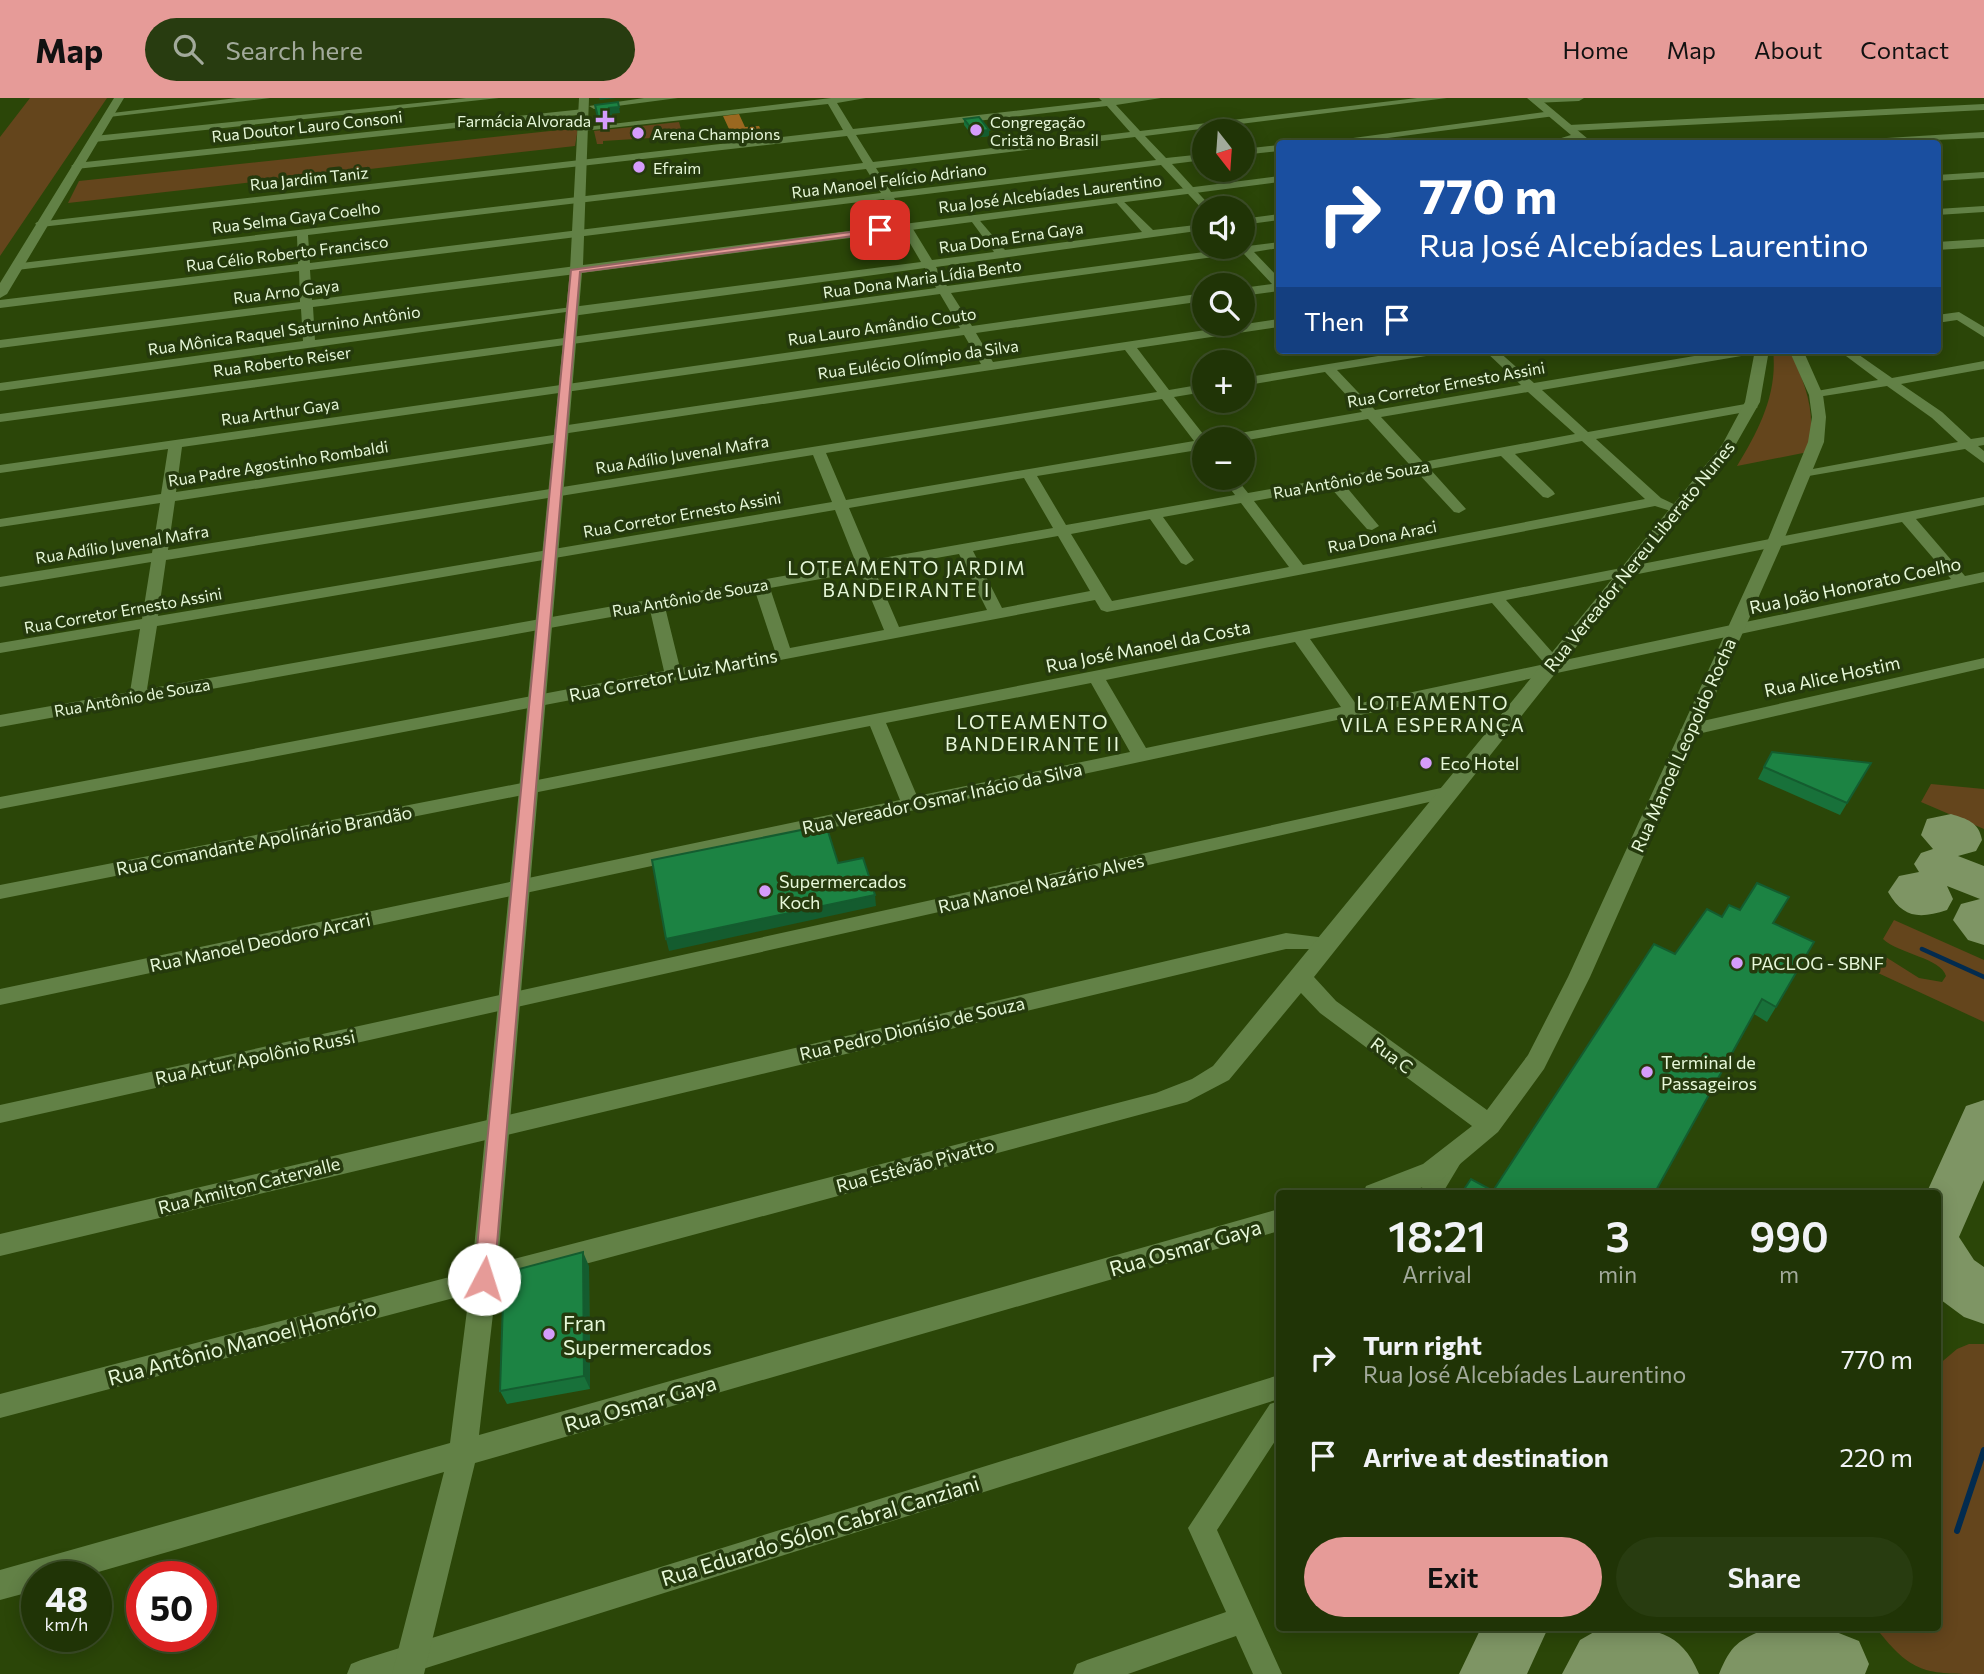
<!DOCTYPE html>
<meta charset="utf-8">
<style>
:root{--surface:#203406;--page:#283c10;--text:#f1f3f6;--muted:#a2aa9b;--line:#3d4f28;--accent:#e69b98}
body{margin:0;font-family:Commissioner,sans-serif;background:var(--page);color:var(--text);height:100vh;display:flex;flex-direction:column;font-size:26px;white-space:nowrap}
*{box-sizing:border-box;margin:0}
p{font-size:23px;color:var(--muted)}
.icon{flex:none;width:38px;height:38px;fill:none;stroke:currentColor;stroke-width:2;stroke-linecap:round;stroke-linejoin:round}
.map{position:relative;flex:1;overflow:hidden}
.side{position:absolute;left:1276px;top:1092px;width:665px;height:441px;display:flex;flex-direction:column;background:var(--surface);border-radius:7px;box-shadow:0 4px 18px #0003,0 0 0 2px var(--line)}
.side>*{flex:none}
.top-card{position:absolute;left:1276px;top:42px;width:665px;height:214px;border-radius:7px;box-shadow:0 4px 18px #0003,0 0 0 2px var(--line);background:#1a4fa0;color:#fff;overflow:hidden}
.needle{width:46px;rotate:163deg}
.buttons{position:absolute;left:1192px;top:21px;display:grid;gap:14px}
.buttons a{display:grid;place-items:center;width:63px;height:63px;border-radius:50%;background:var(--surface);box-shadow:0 4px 18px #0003,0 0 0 2px var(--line);font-size:35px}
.speed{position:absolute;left:21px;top:1463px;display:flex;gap:14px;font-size:35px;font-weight:700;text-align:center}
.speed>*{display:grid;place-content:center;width:91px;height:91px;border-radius:50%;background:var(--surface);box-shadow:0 4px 18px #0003,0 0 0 2px var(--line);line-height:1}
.speed small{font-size:18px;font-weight:400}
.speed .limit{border:10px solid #d22;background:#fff;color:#111}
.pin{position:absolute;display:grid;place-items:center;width:60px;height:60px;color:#fff;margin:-30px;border-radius:14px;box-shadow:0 4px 10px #0006}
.me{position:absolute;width:77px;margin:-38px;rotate:5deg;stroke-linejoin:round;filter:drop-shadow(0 0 5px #0008)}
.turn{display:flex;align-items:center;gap:24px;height:147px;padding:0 28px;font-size:32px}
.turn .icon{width:91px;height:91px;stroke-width:2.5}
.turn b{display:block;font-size:49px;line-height:60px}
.then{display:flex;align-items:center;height:66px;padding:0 28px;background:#0003;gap:14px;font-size:26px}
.eta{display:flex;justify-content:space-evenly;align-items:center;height:119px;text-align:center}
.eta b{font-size:42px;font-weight:600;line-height:49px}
.cta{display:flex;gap:14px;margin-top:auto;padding:14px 28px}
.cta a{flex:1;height:80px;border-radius:42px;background:var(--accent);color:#111;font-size:28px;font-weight:600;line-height:80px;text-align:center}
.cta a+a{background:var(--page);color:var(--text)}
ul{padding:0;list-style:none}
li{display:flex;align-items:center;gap:21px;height:98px;padding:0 28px}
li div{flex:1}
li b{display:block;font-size:26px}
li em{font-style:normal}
header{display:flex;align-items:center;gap:42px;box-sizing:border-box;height:98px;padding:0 35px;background:var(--accent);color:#111}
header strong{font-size:33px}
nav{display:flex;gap:38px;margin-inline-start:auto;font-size:24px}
.search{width:490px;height:63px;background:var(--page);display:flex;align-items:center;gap:18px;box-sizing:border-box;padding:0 24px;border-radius:38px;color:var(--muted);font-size:26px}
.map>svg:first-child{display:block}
.green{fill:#64451c}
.forest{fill:#9b6820}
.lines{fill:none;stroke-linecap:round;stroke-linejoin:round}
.stream-far1{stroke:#022b4f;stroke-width:4.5}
.stream{stroke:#022b4f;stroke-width:6}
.taxiway{fill:#7e9564;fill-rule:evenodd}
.street{fill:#628146;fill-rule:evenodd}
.secondary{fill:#628146;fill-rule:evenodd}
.wall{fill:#18713a}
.shaded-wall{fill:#145c2f}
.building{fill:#1c8343;stroke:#145c2f;stroke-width:2}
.route{fill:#e69b98;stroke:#966563;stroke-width:2}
.poi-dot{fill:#d59cfb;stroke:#253a0d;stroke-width:2.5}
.labels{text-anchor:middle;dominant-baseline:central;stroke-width:7;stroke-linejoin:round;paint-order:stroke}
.far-poi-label{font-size:16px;fill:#e7f8d9;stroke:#253a0d;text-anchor:start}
.far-street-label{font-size:16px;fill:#e7f8d9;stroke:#253a0d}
.street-label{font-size:18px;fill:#e7f8d9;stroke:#253a0d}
.poi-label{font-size:18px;fill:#e7f8d9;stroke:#253a0d;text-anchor:start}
.neighbourhood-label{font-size:19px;letter-spacing:2px;fill:#e7f8d9;stroke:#253a0d}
.near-street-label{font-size:21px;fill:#e7f8d9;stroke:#253a0d}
.near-poi-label{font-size:21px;fill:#e7f8d9;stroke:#253a0d;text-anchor:start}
</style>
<header>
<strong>Map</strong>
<div class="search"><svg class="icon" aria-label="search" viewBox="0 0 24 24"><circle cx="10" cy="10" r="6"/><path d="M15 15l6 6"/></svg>Search here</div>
<nav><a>Home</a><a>Map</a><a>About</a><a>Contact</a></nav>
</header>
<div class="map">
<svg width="1984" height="1576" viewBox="0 0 1984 1576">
<rect width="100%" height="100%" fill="#2b4608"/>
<path class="green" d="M30 0H107L0 158V39Z
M679 24 683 38 603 43V46H597L594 33Z
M578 30 575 48 68 105 79 83Z
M1773 252H1790C1806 288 1817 315 1808 354L1737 368C1759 332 1778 295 1773 252Z
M1931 686 1984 691V731L1921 704Z
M1894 822 1984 862V924L1878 875 1875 857 1881 856 1919 880 1942 884 1946 878C1941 860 1899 856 1883 841Z
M1969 1246H1984V1576C1925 1576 1912 1576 1876 1530H1937V1268L1957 1251Z"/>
<path class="forest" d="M739 16 745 29 759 28 765 41 735 44 723 18Z"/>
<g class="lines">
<path class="stream-far1" d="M1922 851 1984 879"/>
<path class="stream" d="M1957 1433 1984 1352"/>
<path class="taxiway" d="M1951 716C1967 721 1979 724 1982 742L1976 753 1958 758 1984 768V847L1968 842 1953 822 1961 806 1980 801 1947 788 1953 801 1947 812C1919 821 1903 820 1888 794L1899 778 1919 774 1914 766 1921 755 1933 751 1921 737 1927 721Z
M1984 1002V1082L1959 1139 1974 1162 1984 1169V1226L1964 1219 1937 1199V1096H1926L1966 1008Z
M1481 1530H1548L1527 1576H1459Z
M1601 1530C1648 1530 1679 1528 1699 1576H1562L1580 1542Z
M1768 1530H1826L1859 1543 1869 1566 1865 1576H1719C1731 1547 1738 1542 1768 1530Z"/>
<path class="street" d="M237 0H270L109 19 104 16Z
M466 0H499L94 44 89 41 94 38Z
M644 0H678L594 11 589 8Z
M831 0H866L837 5 853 31 1102 3 1099 0H1161L1116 7 1140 33 1417 0H1447L1145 38 1166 60 1204 56V62L1172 66 1212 110 1204 113 1161 67 894 100 932 162 994 154 969 120 975 117 1005 152 1142 134 1114 102 1119 99 1153 132 1204 126V132L936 169 947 188 1242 149V145L1248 148 1279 144V150L1254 154 1279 180V193L1242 198V190L1272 186 1243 155 951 195 972 228 1204 195V203L976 235 993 264 1279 221V229L1137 250 1169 292 1204 286V294L1174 299 1207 341H1204V351L1037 378 1066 427 1235 397 1222 380H1236L1248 395 1409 366 1368 321 1242 343 1221 341 1228 337 1362 314 1325 274 1242 288V280L1415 252H1445L1439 256 1337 272 1375 312 1521 287 1484 252H1497L1534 285 1730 252H1759L1753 256 1542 292 1588 334 1751 305 1758 309 1751 313 1596 341 1661 400 1684 411 1677 415 1655 408 1107 514 1101 512 1095 502 0 711V699L664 573 650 512 0 629V617L130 594 140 531 0 555V545L142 521 151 464 0 489V479L152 455 160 405 0 429V421L161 396 168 351 0 375V367L960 230 940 196 0 324V316L936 190 925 170 572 218 566 214 0 293V285L303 243 301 211 0 250V242L300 204 299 173 0 210V202L298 166 297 138 17 172 11 168 13 166 863 65 847 38 41 129 35 126 37 124 843 32 828 6 583 33 578 30ZM1107 8 1130 34 873 64 856 37ZM1135 39 1156 62 891 94 876 70ZM866 71 881 95 310 165 308 137ZM884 101 921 164 315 242 313 209 576 176 582 172 576 168 312 202 310 172ZM964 237 981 266 561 328 554 332 560 336 176 394 182 349ZM1125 252 1157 294 168 452 175 403 566 343 568 340 562 336ZM1528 294 1575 336 1423 364 1381 319ZM1162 301 1194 343 846 402 826 355ZM1582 343 1645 401 1303 467 1254 403 1330 389 1367 431 1372 432 1379 428 1344 386 1416 373 1454 414 1459 415 1466 411 1430 371 1501 358 1543 399 1548 400 1555 396 1553 393 1515 356ZM813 357 832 404 158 518 166 462ZM1024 380 1053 430 871 462 849 410ZM1241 405 1289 469 1112 503 1071 436 1150 421 1181 465 1186 467 1194 462 1163 419ZM835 412 856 465 147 591 157 528ZM1058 438 1090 493 1002 510 973 453ZM959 456 987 512 899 529 874 471ZM860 474 884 532 790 550 770 490ZM755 493 775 553 680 570 665 509Z
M1531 0H1584L1579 3 1534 5Z
M1984 6V12L1569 33 1564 30 1569 27Z
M584 11 587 16 76 71 71 68 76 65Z
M1552 13 1555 18 1342 46H1309Z
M1984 34V40L1833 46 1838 43Z
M1279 47V53L1242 57V51Z
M1984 108V114L1937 117V111Z
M1279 116V122L1242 127V121Z
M1959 214 1984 229V239L1957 222 1937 225V217Z
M1838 252H1852L1892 280 1984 263V271L1901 286 1942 314 1971 341 1984 339V347L1978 348 1984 353V365L1965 351 1797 380V374L1802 373 1958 344 1932 320 1887 288 1811 300V294L1878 282Z
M1984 399V407L1916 421 1965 478 1984 474V484L0 907V891L900 702 870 628 0 801V787ZM1902 424 1951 481 1560 563 1506 502ZM1492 505 1545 566 1356 606 1310 541ZM1295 544 1341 609 1146 650 1106 582ZM1091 585 1130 654 917 698 886 625Z
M1984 560V570L1689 638 1680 632 1689 626Z
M1450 688 1456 690 1459 694 1456 698 0 1025V1007Z
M1286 835 1334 841 1337 846 1334 851H1286L0 1158V1136Z
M1452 1051 1460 1054 1463 1061 1442 1096H1418L1444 1054Z
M484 1170 492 1173 496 1181 492 1189 484 1192 0 1320V1296Z
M1279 1277V1301L407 1576H347L351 1566 361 1562Z
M1279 1303V1337L1217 1432 1282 1576H1253L1236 1538 1128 1576H1073L1077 1566 1087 1562 1226 1514 1188 1430 1270 1306Z"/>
<path class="secondary" d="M114 0H124L7 196 0 200V185Z
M579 0H589L583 167 1279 78V84L582 175 498 1165 1156 995 1192 981 1213 968 1722 347 1745 304 1755 252H1769L1760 304 1732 353 1314 879 1336 903 1487 1012 1528 957 1568 879 1767 444 1808 344 1812 319 1809 297 1789 252H1803L1823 297 1826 319 1824 344 1783 444 1590 879 1544 971 1498 1034 1441 1082 1405 1096H1363L1366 1088 1423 1066 1472 1028 1320 915 1301 895 1229 982 1187 1004 496 1190 479 1337 1279 1111V1133L475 1365 424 1576H392L444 1374 81 1479H37V1492L0 1502V1472L450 1345 471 1181 570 172Z
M1527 0H1539L1594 46H1582L1577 42 1542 46 1571 37Z
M1984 74V80L1937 83V77Z
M1984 141V149L1937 152V144Z"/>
</g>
<path class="wall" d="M964 21 989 38 974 40 964 27Z
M1871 665 1840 717 1758 681 1764 669Z
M1740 812 1773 825 1776 909 1767 924 1754 916 1493 1093 1675 856 1722 819Z
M589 1168 590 1291 507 1306 500 1293Z"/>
<path class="shaded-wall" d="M599 0H616L600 2Z
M619 9 620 15 610 16 609 10Z
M611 17 612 23 599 25 598 19Z
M989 32V38L974 40V34Z
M875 797 876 808 669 853 666 841Z
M583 1154 589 1168 590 1291 584 1278Z"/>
<path class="building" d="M618 4 619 9 609 10 611 17 598 19 595 7Z
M979 19 989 32 974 34 964 21Z
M1772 654 1871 665 1847 705 1764 669Z
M826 727 838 765 863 760 875 797 666 841 652 762Z
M1757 785 1789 799 1773 825 1814 844 1776 909 1762 901 1654 1096H1461L1471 1081 1493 1093 1654 846 1675 856 1707 811 1722 819 1729 807 1740 812Z
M583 1154 584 1278 500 1293 504 1175Z"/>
<path class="route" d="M880 130 884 134 580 174 494 1181 491 1187 484 1190 477 1187 474 1181 571 172Z"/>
<g class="poi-dot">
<path d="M601.5 11.5h7v7h7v7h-7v7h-7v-7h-7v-7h7z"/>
<circle cx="976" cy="32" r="7"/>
<circle cx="638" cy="35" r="7"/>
<circle cx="639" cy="69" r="7"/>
<circle cx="1426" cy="665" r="7"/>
<circle cx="765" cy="793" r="7"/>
<circle cx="1737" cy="865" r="7"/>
<circle cx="1647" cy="974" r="7"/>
<circle cx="549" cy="1236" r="7"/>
</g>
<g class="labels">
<g class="far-poi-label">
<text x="591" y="22" text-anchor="end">Farmácia Alvorada</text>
<text x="990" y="23">Congregação<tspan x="990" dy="18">Cristã no Brasil</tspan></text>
<text x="652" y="35">Arena Champions</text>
<text x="653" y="69">Efraim</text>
</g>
<g class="far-street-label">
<text transform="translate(307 28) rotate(-6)">Rua Doutor Lauro Consoni</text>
<text transform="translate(309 80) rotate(-6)">Rua Jardim Taniz</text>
<text transform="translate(889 82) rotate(-7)">Rua Manoel Felício Adriano</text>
<text transform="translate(1050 95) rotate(-7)">Rua José Alcebíades Laurentino</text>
<text transform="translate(296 119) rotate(-7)">Rua Selma Gaya Coelho</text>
<text transform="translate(1011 139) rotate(-8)">Rua Dona Erna Gaya</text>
<text transform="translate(287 155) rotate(-7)">Rua Célio Roberto Francisco</text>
<text transform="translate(922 180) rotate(-8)">Rua Dona Maria Lídia Bento</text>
<text transform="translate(286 193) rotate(-7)">Rua Arno Gaya</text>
<text transform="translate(882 228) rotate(-8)">Rua Lauro Amândio Couto</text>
<text transform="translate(284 232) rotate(-8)">Rua Mônica Raquel Saturnino Antônio</text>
<text transform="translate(918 261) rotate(-8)">Rua Eulécio Olímpio da Silva</text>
<text transform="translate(282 263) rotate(-8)">Rua Roberto Reiser</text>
<text transform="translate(1446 286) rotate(-10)">Rua Corretor Ernesto Assini</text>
<text transform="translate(280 313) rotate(-8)">Rua Arthur Gaya</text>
<text transform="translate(682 356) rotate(-9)">Rua Adílio Juvenal Mafra</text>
<text transform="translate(278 365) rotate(-9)">Rua Padre Agostinho Rombaldi</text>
<text transform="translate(1351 381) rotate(-10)">Rua Antônio de Souza</text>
<text transform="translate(682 416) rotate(-10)">Rua Corretor Ernesto Assini</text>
<text transform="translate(1382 438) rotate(-11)">Rua Dona Araci</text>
<text transform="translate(122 446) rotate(-9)">Rua Adílio Juvenal Mafra</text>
<text transform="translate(690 499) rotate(-10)">Rua Antônio de Souza</text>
<text transform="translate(123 512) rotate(-10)">Rua Corretor Ernesto Assini</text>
<text transform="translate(132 599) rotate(-10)">Rua Antônio de Souza</text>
</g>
<g class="street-label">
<text transform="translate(1639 458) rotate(-51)">Rua Vereador Nereu Liberato Nunes</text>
<text transform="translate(1855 487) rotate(-12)">Rua João Honorato Coelho</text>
<text transform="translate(1148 548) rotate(-11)">Rua José Manoel da Costa</text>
<text transform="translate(673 577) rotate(-11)">Rua Corretor Luiz Martins</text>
<text transform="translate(1832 578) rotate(-12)">Rua Alice Hostim</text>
<text transform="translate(1683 647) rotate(-66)">Rua Manoel Leopoldo Rocha</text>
<text transform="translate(942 700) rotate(-12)">Rua Vereador Osmar Inácio da Silva</text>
<text transform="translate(264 742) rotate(-11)">Rua Comandante Apolinário Brandão</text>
<text transform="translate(1041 785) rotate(-13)">Rua Manoel Nazário Alves</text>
<text transform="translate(260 844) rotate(-12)">Rua Manoel Deodoro Arcari</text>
<text transform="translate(912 930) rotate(-13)">Rua Pedro Dionísio de Souza</text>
<text transform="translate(1392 957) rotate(37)">Rua C</text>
<text transform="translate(255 959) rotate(-12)">Rua Artur Apolônio Russi</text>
<text transform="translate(915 1067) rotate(-15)">Rua Estêvão Pivatto</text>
<text transform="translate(249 1087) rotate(-14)">Rua Amilton Catervalle</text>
</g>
<g class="poi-label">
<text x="1440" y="665">Eco Hotel</text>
<text x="779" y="783">Supermercados<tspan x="779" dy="21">Koch</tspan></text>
<text x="1751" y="865">PACLOG - SBNF</text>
<text x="1661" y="964">Terminal de<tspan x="1661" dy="21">Passageiros</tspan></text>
</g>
<g class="neighbourhood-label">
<text x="907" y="469">LOTEAMENTO JARDIM<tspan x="907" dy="22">BANDEIRANTE I</tspan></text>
<text x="1433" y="604">LOTEAMENTO<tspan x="1433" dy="22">VILA ESPERANÇA</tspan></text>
<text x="1033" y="623">LOTEAMENTO<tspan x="1033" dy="22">BANDEIRANTE II</tspan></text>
</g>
<g class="near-street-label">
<text transform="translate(1185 1149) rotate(-16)">Rua Osmar Gaya</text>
<text transform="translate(242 1244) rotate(-15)">Rua Antônio Manoel Honório</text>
<text transform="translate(640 1305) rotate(-16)">Rua Osmar Gaya</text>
<text transform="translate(820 1432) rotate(-17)">Rua Eduardo Sólon Cabral Canziani</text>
</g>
<g class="near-poi-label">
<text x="563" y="1224">Fran<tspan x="563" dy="24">Supermercados</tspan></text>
</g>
</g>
</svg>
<div class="buttons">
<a><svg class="needle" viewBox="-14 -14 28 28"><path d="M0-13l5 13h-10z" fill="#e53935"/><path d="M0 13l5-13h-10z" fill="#a2aa9b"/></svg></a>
<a><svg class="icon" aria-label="sound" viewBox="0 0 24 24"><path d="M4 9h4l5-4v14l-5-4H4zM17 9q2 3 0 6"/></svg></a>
<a><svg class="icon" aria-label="search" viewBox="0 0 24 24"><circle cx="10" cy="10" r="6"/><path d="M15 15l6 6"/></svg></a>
<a>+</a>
<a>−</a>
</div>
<div class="speed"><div>48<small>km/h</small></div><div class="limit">50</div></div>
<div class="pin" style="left:880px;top:132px;background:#d93025"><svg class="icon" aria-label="arrive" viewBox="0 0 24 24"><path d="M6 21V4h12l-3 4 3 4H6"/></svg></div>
<svg class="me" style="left:484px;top:1181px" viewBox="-20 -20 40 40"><circle r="19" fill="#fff"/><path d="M0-13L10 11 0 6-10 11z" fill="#e69b98"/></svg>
<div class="top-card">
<div class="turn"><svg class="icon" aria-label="right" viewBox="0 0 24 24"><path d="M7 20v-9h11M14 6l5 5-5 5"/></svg><div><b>770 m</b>Rua José Alcebíades Laurentino</div></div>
<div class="then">Then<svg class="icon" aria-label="arrive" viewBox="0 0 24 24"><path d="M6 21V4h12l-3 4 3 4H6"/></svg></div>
</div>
<section class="side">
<div class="eta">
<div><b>18:21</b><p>Arrival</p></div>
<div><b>3</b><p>min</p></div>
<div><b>990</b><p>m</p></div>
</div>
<ul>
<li><svg class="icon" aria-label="right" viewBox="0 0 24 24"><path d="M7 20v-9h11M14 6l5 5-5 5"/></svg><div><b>Turn right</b><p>Rua José Alcebíades Laurentino</p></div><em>770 m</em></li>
<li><svg class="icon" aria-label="arrive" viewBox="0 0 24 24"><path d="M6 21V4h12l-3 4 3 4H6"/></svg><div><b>Arrive at destination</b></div><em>220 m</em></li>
</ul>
<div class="cta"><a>Exit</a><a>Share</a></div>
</section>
</div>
